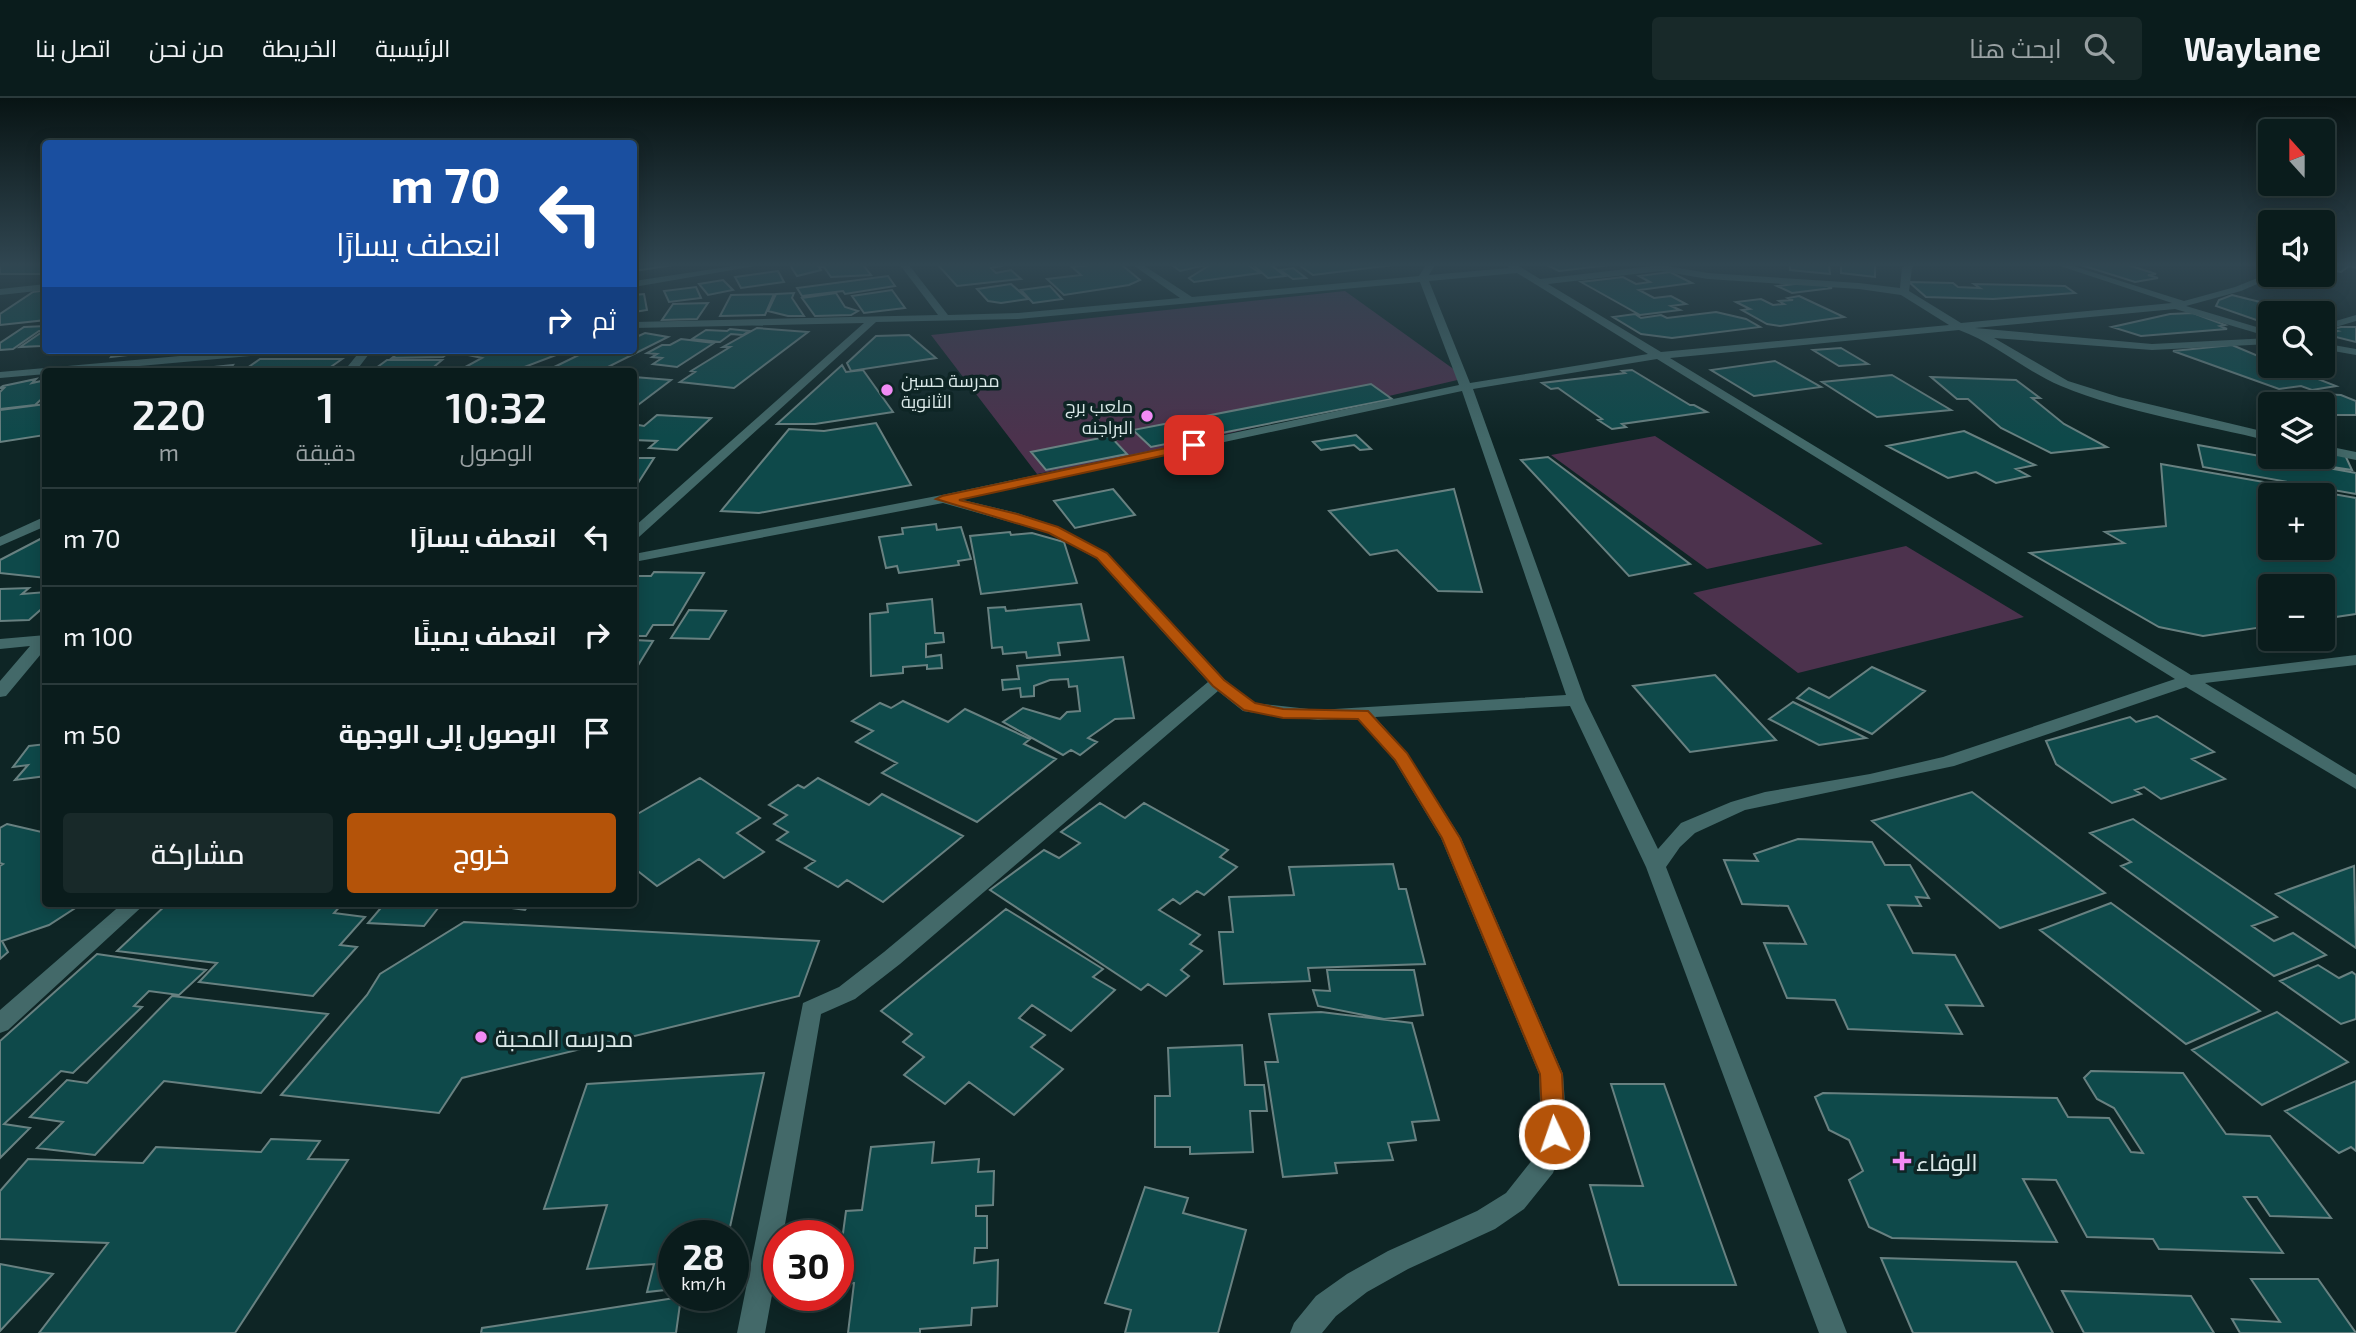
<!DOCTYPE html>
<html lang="ar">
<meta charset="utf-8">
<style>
:root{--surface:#0a1c1c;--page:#182929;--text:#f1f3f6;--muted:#99a1a3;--line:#2a3a3b;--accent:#b45309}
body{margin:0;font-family:"Exo 2",Cairo,sans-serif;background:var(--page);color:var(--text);direction:rtl;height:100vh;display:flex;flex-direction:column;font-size:26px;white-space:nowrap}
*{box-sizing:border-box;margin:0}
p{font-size:23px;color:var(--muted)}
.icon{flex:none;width:38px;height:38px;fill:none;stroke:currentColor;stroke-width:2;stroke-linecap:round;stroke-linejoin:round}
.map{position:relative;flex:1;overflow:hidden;direction:ltr}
.details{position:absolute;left:42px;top:270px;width:595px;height:539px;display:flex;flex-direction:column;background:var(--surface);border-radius:7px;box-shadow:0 4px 18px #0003,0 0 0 2px var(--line);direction:rtl}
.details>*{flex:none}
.top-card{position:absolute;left:42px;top:42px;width:595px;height:214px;border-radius:7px;box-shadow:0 4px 18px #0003,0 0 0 2px var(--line);direction:rtl;background:#1a4fa0;color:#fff;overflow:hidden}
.needle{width:46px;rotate:339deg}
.buttons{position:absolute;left:2258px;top:21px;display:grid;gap:14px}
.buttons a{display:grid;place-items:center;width:77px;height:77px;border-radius:7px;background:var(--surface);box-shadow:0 4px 18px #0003,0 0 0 2px var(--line);font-size:35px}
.speed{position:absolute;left:658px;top:1122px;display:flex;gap:14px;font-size:35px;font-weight:700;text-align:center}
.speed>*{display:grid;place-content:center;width:91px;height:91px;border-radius:50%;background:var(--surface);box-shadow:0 4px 18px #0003,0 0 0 2px var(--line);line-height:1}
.speed small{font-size:18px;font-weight:400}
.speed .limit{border:10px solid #d22;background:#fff;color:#111}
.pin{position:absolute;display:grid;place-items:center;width:60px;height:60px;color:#fff;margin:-30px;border-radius:14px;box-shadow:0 4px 10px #0006}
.me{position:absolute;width:77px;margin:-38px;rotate:357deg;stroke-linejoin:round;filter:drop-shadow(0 0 5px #0008)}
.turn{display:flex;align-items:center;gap:24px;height:147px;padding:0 21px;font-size:32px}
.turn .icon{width:91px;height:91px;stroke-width:2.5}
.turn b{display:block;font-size:49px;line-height:60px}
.then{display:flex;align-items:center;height:66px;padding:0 21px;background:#0003;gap:14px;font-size:26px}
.eta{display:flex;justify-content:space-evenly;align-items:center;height:119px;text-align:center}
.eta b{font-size:42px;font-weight:600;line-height:49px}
.cta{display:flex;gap:14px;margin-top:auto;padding:14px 21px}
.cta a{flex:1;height:80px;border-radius:7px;background:var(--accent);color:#fff;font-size:28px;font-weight:600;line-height:80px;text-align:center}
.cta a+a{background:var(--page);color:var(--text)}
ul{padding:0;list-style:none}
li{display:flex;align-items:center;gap:21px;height:98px;padding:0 21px;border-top:2px solid var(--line)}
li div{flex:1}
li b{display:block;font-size:26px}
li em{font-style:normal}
header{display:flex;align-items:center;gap:42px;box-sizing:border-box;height:98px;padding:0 35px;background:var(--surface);border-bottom:2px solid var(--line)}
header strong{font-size:33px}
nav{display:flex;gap:38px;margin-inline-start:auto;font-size:24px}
.search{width:490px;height:63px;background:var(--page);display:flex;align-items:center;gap:18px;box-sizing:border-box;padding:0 24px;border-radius:7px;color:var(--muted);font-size:26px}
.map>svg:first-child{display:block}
.green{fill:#4c324d}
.building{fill:#0e494a;stroke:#688181;stroke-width:2;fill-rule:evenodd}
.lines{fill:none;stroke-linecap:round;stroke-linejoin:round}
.minor{fill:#436969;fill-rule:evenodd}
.route{fill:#b45309;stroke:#753606;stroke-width:2}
.poi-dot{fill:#f18bf5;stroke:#0e2525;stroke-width:2.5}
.labels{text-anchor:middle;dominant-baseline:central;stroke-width:7;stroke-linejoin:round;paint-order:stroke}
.far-poi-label{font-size:18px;fill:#dae8e8;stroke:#0e2525;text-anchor:start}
.near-poi-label{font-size:24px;fill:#dae8e8;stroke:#0e2525;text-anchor:start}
</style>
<header>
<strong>Waylane</strong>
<div class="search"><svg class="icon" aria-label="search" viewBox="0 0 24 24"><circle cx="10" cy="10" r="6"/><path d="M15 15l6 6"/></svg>ابحث هنا</div>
<nav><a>الرئيسية</a><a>الخريطة</a><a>من نحن</a><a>اتصل بنا</a></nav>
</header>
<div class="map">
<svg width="2356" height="1235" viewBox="0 0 2356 1235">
<rect width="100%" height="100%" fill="#0e2525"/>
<path class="green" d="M1345 193 1466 280 1136 357 1037 376 931 237Z
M1655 338 1823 446 1707 471 1551 357Z
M1906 448 2024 519 1798 575 1693 495Z"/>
<path class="building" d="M0 167H46V176H0Z
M634 167H673L634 173Z
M790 167H863L871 177 831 179 824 169H819L821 172 797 178Z
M938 167H999L1001 168 991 170 996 175 1011 172 1021 181 957 188Z
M1088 167H1122L1140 182 1129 187 1064 197 1047 181 1081 177 1072 169Z
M1172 167H1206L1180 173Z
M1210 167H1248L1260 175 1194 184 1189 180Z
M1253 167H1271L1285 178 1268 180Z
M1299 167H1393L1313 177Z
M1547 167H1610L1559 173Z
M1790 167H1829L1830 176 1790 172Z
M1841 167H1875V179L1841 175Z
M2081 167H2128L2156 176 2148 177 2158 180 2135 184Z
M2322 167H2354L2356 170 2349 168 2341 174 2322 170Z
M1293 170 1306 180 1293 181 1280 172Z
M778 173 784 184 741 190 735 179Z
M1670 174 1692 185 1639 192 1654 200 1671 198 1686 206 1671 208 1680 212 1640 217 1581 184 1623 179 1636 186 1650 184 1639 178Z
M888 178 895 188 845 196 843 193 802 198 797 190Z
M723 182 733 192 708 197 699 186Z
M1909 184 1953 185 1958 189 1980 190 1974 186 2065 188 2075 195 1993 201 1926 199Z
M1803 185 1822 186 1832 190 1792 195 1777 188Z
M1011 186 1028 201 1001 205 988 203 977 191Z
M1050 188 1062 201 1033 205 1021 192Z
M696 189 701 200 669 204 664 193Z
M46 192V222L0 227V216L33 194Z
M892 192 905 210 864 215 852 198Z
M794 195 792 200 804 218H788L768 213 776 196Z
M836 195 845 209 858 213 851 217 815 218 802 200Z
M644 196 647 212 634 214V197Z
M774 196 765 217 720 218 731 197Z
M2232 197 2260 204 2288 215H2270V222L2262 224 2216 208 2219 202Z
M1799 198 1844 219 1780 228 1767 226 1742 212 1750 211 1736 204 1761 201 1773 207 1784 206 1779 203 1793 202 1788 200Z
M708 205 697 221 662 222 673 206Z
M1716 214 1746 221 1760 229 1672 240 1641 236 1613 219 1635 216 1641 220 1661 217 1667 220Z
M2193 215 2225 227 2220 228 2227 231 2141 238 2112 229 2170 216Z
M46 228V233H39L13 251 0 252V245L24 229Z
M2341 229H2356V244L2324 236 2338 233 2332 231Z
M757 230 808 234 734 290 680 284 695 274 691 273 730 249H723Z
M730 231 749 233 743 237 731 236 720 244 692 241 706 232 727 233Z
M42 234H46V244L41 248 20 249Z
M645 235 668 239 600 273H546L589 252H634V240Z
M909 237 936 260 851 273 847 265 876 238Z
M681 241 714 245 677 269 653 266 662 260 652 259 657 256 647 255 662 247H670Z
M2232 247 2265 261 2270 260V268H2290H2285L2336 288 2312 292 2301 288 2279 291 2173 253Z
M1841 250 1868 266 1839 268 1813 252Z
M116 252H170L111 259Z
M402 252H452L443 259 392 260Z
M481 252H561L564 254 514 273H458L482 260 468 257Z
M260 261H342L325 273H243Z
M387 262H442L429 273H372Z
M1775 263 1821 289 1754 298 1711 272Z
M233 267 229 273H176Z
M842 267 846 274 863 272 893 314 815 326H777Z
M1632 272 1690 307H1694L1707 314 1622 326 1626 329 1612 331 1598 322 1602 321 1558 290 1551 291 1542 285 1625 275 1622 273Z
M1892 277 1951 312 1877 319 1822 284Z
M634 279 671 282 634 310Z
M1931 279 2016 282 2040 300H2032L2064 326 2107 349 2051 355 2001 330 1968 301H1957Z
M36 281 32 285 46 282V297L35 307 0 311V294L4 290H0L3 288Z
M1371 286 1392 301 1151 349 1133 332Z
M2320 296 2341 297 2356 303V317H2328L2322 315V306H2313L2297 298Z
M46 306 45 337 0 344V312Z
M657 317 711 320 677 352 649 350 657 343 634 342V332L639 327 644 328Z
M876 325 911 387 759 415 721 413 789 331 824 333Z
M1964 333 2035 367 2016 371 2029 378 1996 385 1976 374 1948 380 1887 348Z
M1356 337 1371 351 1360 352 1354 347 1321 352 1313 344Z
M1110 338 1127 356 1046 372 1031 354Z
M2198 347 2356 375V396L2203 369Z
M2322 353 2345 357 2352 372 2326 368 2323 360 2317 359H2322Z
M1548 359 1690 466 1629 478 1521 362Z
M634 360H654L638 385H634Z
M2161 366 2356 400V516L2322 521V488H2270V528L2203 538 2159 529 2030 455 2124 445 2105 434 2166 428ZM2270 397H2322V450H2270Z
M1113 391 1135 417 1075 430 1054 403Z
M1454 391 1482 494 1438 493 1397 452 1370 457 1329 413Z
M936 426 937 432 961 429 971 461 958 463 959 467 899 475 897 468 886 470 879 439 903 436 902 430Z
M1010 434 1011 437 1032 435 1064 444 1077 485 981 496 970 438Z
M46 438V480L0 475V462Z
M654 474 704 475 673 527H653L646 538H634V478H651Z
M29 490 22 496 46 494V507L29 522 0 523V491Z
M932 501 935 535H943L944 544 926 546V559L941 557 942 570 927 571V567L903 569V575L871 578 870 516 888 514 887 506Z
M1081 506 1089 542 1058 545 1060 557 1027 560 1026 554 1003 556 1002 549 992 550 988 510 1005 509 1006 513Z
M689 512 726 513 709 541 671 540Z
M634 542 653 543 634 574Z
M1123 559 1134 620 1115 621 1088 640 1097 644 1080 657 1071 652 1063 657 1003 624 1023 610 1060 621 1067 614 1080 613 1077 588 1069 589 1068 581 1050 582 1034 588V598L1021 599 1020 590 1003 592 1002 582 1019 581 1017 568Z
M1872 569 1925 593 1872 636 1797 600 1809 590 1829 600Z
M1715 577 1776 642 1690 654 1633 588Z
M903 603 948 624 965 611 1030 641 1024 646 1056 661 977 724 882 675 897 665 856 644 873 633 852 623 880 605 891 610Z
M1793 604 1866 640 1819 647 1769 621Z
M2157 618 2214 654 2192 661 2225 681 2161 701 2144 689 2135 692 2141 696 2112 705 2056 666 2046 643 2130 619 2136 624Z
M46 646V678L15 682 28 667 13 669 29 648Z
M700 680 760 720 737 735 764 754 724 780 699 761 657 788 634 770V718Z
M818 680 869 707 882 696 963 738 883 804 847 782 838 789 805 770 815 763 777 742 788 734 774 726 787 717 769 707 798 687 804 690Z
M1972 694 2105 795 2000 830 1872 723Z
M1100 705 1125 720 1144 705 1228 752 1220 759 1237 769 1204 797 1197 793 1180 806 1173 801 1159 812 1200 837 1190 846 1202 853 1181 872 1189 878 1166 898 1148 886 1141 892 990 792 1044 752 1059 760 1080 745 1061 734Z
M2133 721 2277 819 2252 828 2274 843 2293 835 2326 857 2274 878 2121 768 2131 764 2090 735Z
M7 726 46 735V805H83L49 827 2 843 8 854 0 861V768L3 766 0 765V730Z
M1798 741 1872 744 1885 767H1910L1929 800 1916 799 1921 808 1888 807 1913 855 1955 857 1983 908 1946 907 1962 936 1848 931 1835 902 1787 900 1764 845 1806 846 1788 808 1742 806 1724 762 1758 763 1754 756Z
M1393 766 1399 791H1406L1425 866 1308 870 1310 883 1224 886 1219 834H1233L1229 799 1294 797 1289 769Z
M2354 768 2356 850 2276 796Z
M168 805H343L334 815 365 819 340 847 357 849 313 898 199 884 217 865 117 853Z
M385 805H442L424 828 368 825Z
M478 805H530L525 812Z
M2111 805 2260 913 2186 946 2040 832Z
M1006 811 1103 871 1093 879 1115 892 1071 933 1032 907 1019 920 1045 937 1031 949 1063 971 1014 1017 969 984 945 1006 904 977 924 959 903 944 912 936 881 913Z
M464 824 819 843 799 898 462 980 439 1015 281 997 367 897 380 876Z
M97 856 206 872 179 897 149 893 134 908 142 909 73 975 61 973 4 1026 30 1030 0 1060V943Z
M2318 867 2339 880 2352 874 2356 877V921L2341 926 2280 883Z
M1327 872H1414L1423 917 1384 921 1318 908 1313 892 1330 893Z
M172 898 328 916 261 995 164 983 95 1057 37 1050 63 1024 30 1019 67 982 87 985Z
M1321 914 1412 925 1439 1022 1412 1024 1416 1042 1388 1045 1393 1062 1335 1065 1337 1075 1283 1079 1265 964H1278L1269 916Z
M2277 914 2348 964 2262 1007 2192 952Z
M1242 947 1245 987H1264L1267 1013H1250L1253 1054 1190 1056V1049H1155V998H1170L1168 950Z
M2091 973 2183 975 2226 1036 2270 1038 2331 1120 2270 1118 2257 1099H2244L2283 1155 2159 1151 2153 1141 2087 1139 2056 1082 2023 1081 2057 1144 1892 1140 1869 1129 1849 1082 1863 1073 1849 1042 1829 1032 1815 999 1823 995 2057 1000 2068 1019 2109 1020 2131 1054 2143 1055 2114 1010 2097 1001 2084 980Z
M764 975 728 1138H674V1191L647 1194 654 1166 587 1171 607 1107 544 1111 587 986Z
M2356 983V1053L2351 1049 2339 1055 2285 1013Z
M1611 986H1664L1736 1187H1619L1590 1087 1643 1088Z
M271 1041 320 1043 308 1061 348 1062 235 1235H39L108 1145 0 1141V1093L28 1061 143 1065 156 1049 261 1054Z
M934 1044 932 1065 979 1061 978 1074 994 1073 993 1107 976 1108V1118H987V1150H975L974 1165 998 1162 997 1208 972 1210 971 1227 920 1231V1235H848L854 1185 838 1186V1172L846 1113 862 1112 871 1049Z
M1145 1089 1188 1100 1183 1115 1246 1132 1218 1235H1125L1131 1212 1105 1205Z
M1881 1160 2016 1164 2053 1235H1913Z
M0 1166 53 1176 0 1233Z
M2251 1181H2318L2356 1235H2240L2232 1221 2280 1224Z
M2062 1193 2191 1198 2214 1235H2084Z
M681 1199 676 1235H481L482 1230Z"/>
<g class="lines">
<path class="minor" d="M740 167H761L634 189V183Z
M900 167H909L948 217 1018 215 1180 200 1133 167H1143L1192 199 1419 178 1426 167H1435L1429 177 1509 170 1507 167H1517L1540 181 1661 167 1708 175 1859 185 1900 190 1902 169 1914 167 1912 170 1909 193 1961 225 2172 205 2057 167H2070L2184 203 2235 189 2270 175 2278 177 2241 193 2186 208 2270 233V239L2175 211 1975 230 2152 246 2270 240V246L2152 252 1994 240 2068 283 2119 299 2270 335V343C2201 326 2127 315 2061 288 2025 273 1995 245 1959 232L1670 260 2191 577 2356 557V567L2205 585 2356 677V691L2186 589 1954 668 1745 712 1695 735 1680 749 1666 769 1847 1235H1819L1646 769 1570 608 1375 619 1407 655 1461 740 1563 976 1567 1036 1553 1075 1524 1111 1495 1131 1408 1171 1367 1194 1336 1218 1322 1235H1290L1294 1225 1316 1198 1347 1176 1388 1153 1477 1113 1506 1095 1533 1061 1541 1036 1539 976 1441 740 1394 662 1357 620 1318 622 1249 614 1243 613 1218 593 900 866 855 901 821 916 783 1138H779V1159L765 1235H737L803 905 839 889 884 854 1208 584 1097 461 1049 435 943 405 634 464V456L942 397 1459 287 1420 184 1018 221 876 224 639 439 634 440V429L864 225 634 230V224L938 217ZM1661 173 1708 181 1859 191 1901 197 1949 227 1661 254 1548 186ZM1517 175 1535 186 1648 256 1470 285 1429 183ZM1657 261 2175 581 1943 659 1870 676 1765 694 1731 704 1681 725 1658 751 1585 602 1473 291ZM1462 293 1566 597 1318 612 1254 605 1224 581 1107 455 1059 429 1017 415 959 401Z
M46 186V192L0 197V191Z
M2356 217V223L2322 233V227Z
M2322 245 2356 251V257L2322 251Z
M247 252H289L284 255 84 273H46V276L0 280V274Z
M361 252H372L356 273H344Z
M2322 347 2356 354V362L2322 355Z
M46 418V428L0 448V439Z
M46 537V550L6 598 0 599V583L30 548 0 551V541Z
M123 805H146L8 932 0 935V912Z"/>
</g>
<linearGradient id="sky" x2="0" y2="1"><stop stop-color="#081414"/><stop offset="0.49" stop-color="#304651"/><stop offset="1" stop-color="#304651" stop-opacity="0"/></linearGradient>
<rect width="2356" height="340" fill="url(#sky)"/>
<path class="route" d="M1194 344 1200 347 1198 350 959 402 1017 416 1058 429 1107 455 1224 582 1255 605 1283 611 1368 613 1407 655 1460 740 1562 976 1565 1036 1562 1043 1554 1045 1546 1043 1543 1036 1540 976 1442 740 1395 662 1358 621 1283 620 1244 612 1213 588 1097 460 1049 435 936 401 942 398Z"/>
<g class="poi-dot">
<circle cx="887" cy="292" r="7"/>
<circle cx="1147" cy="318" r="7"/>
<circle cx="481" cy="939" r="7"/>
<path d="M1898.5 1052.5h7v7h7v7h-7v7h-7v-7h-7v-7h7z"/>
</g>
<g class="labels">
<g class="far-poi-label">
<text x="901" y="282">مدرسة حسين<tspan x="901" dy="21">الثانوية</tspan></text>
<text x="1133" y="308" text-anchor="end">ملعب برج<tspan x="1133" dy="21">البراجنه</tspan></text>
</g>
<g class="near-poi-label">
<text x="495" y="939">مدرسه المحبة</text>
<text x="1916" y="1063">الوفاء</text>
</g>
</g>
</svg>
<div class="buttons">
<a><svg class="needle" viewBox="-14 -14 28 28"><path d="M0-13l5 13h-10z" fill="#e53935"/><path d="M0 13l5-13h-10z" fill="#99a1a3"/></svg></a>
<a><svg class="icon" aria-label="sound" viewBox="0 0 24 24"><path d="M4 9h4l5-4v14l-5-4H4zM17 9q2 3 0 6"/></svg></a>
<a><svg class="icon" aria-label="search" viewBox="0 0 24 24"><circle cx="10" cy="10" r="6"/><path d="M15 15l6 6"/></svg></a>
<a><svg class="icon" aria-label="layers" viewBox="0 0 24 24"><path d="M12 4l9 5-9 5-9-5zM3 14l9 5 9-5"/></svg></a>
<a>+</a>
<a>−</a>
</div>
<div class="speed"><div>28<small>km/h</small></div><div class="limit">30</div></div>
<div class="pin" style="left:1194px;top:347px;background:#d93025"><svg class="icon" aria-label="arrive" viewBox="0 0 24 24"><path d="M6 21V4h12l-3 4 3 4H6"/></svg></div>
<svg class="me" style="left:1554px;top:1036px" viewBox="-20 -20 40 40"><circle r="17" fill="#b45309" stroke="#fff" stroke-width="3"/><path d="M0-11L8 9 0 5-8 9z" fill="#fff"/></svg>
<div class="top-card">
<div class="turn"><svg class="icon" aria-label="left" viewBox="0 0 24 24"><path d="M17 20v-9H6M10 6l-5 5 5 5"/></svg><div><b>70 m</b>انعطف يسارًا</div></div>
<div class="then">ثم<svg class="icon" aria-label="right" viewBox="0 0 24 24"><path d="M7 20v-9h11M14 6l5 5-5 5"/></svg></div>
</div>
<section class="details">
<div class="eta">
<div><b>10:32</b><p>الوصول</p></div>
<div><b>1</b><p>دقيقة</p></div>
<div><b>220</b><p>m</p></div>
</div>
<ul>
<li><svg class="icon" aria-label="left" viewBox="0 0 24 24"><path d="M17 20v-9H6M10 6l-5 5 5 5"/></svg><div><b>انعطف يسارًا</b></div><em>70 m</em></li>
<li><svg class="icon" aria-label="right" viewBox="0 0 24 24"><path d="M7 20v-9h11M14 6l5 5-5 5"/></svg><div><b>انعطف يمينًا</b></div><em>100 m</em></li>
<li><svg class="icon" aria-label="arrive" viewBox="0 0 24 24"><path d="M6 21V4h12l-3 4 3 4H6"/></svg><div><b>الوصول إلى الوجهة</b></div><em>50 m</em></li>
</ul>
<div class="cta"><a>خروج</a><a>مشاركة</a></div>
</section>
</div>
